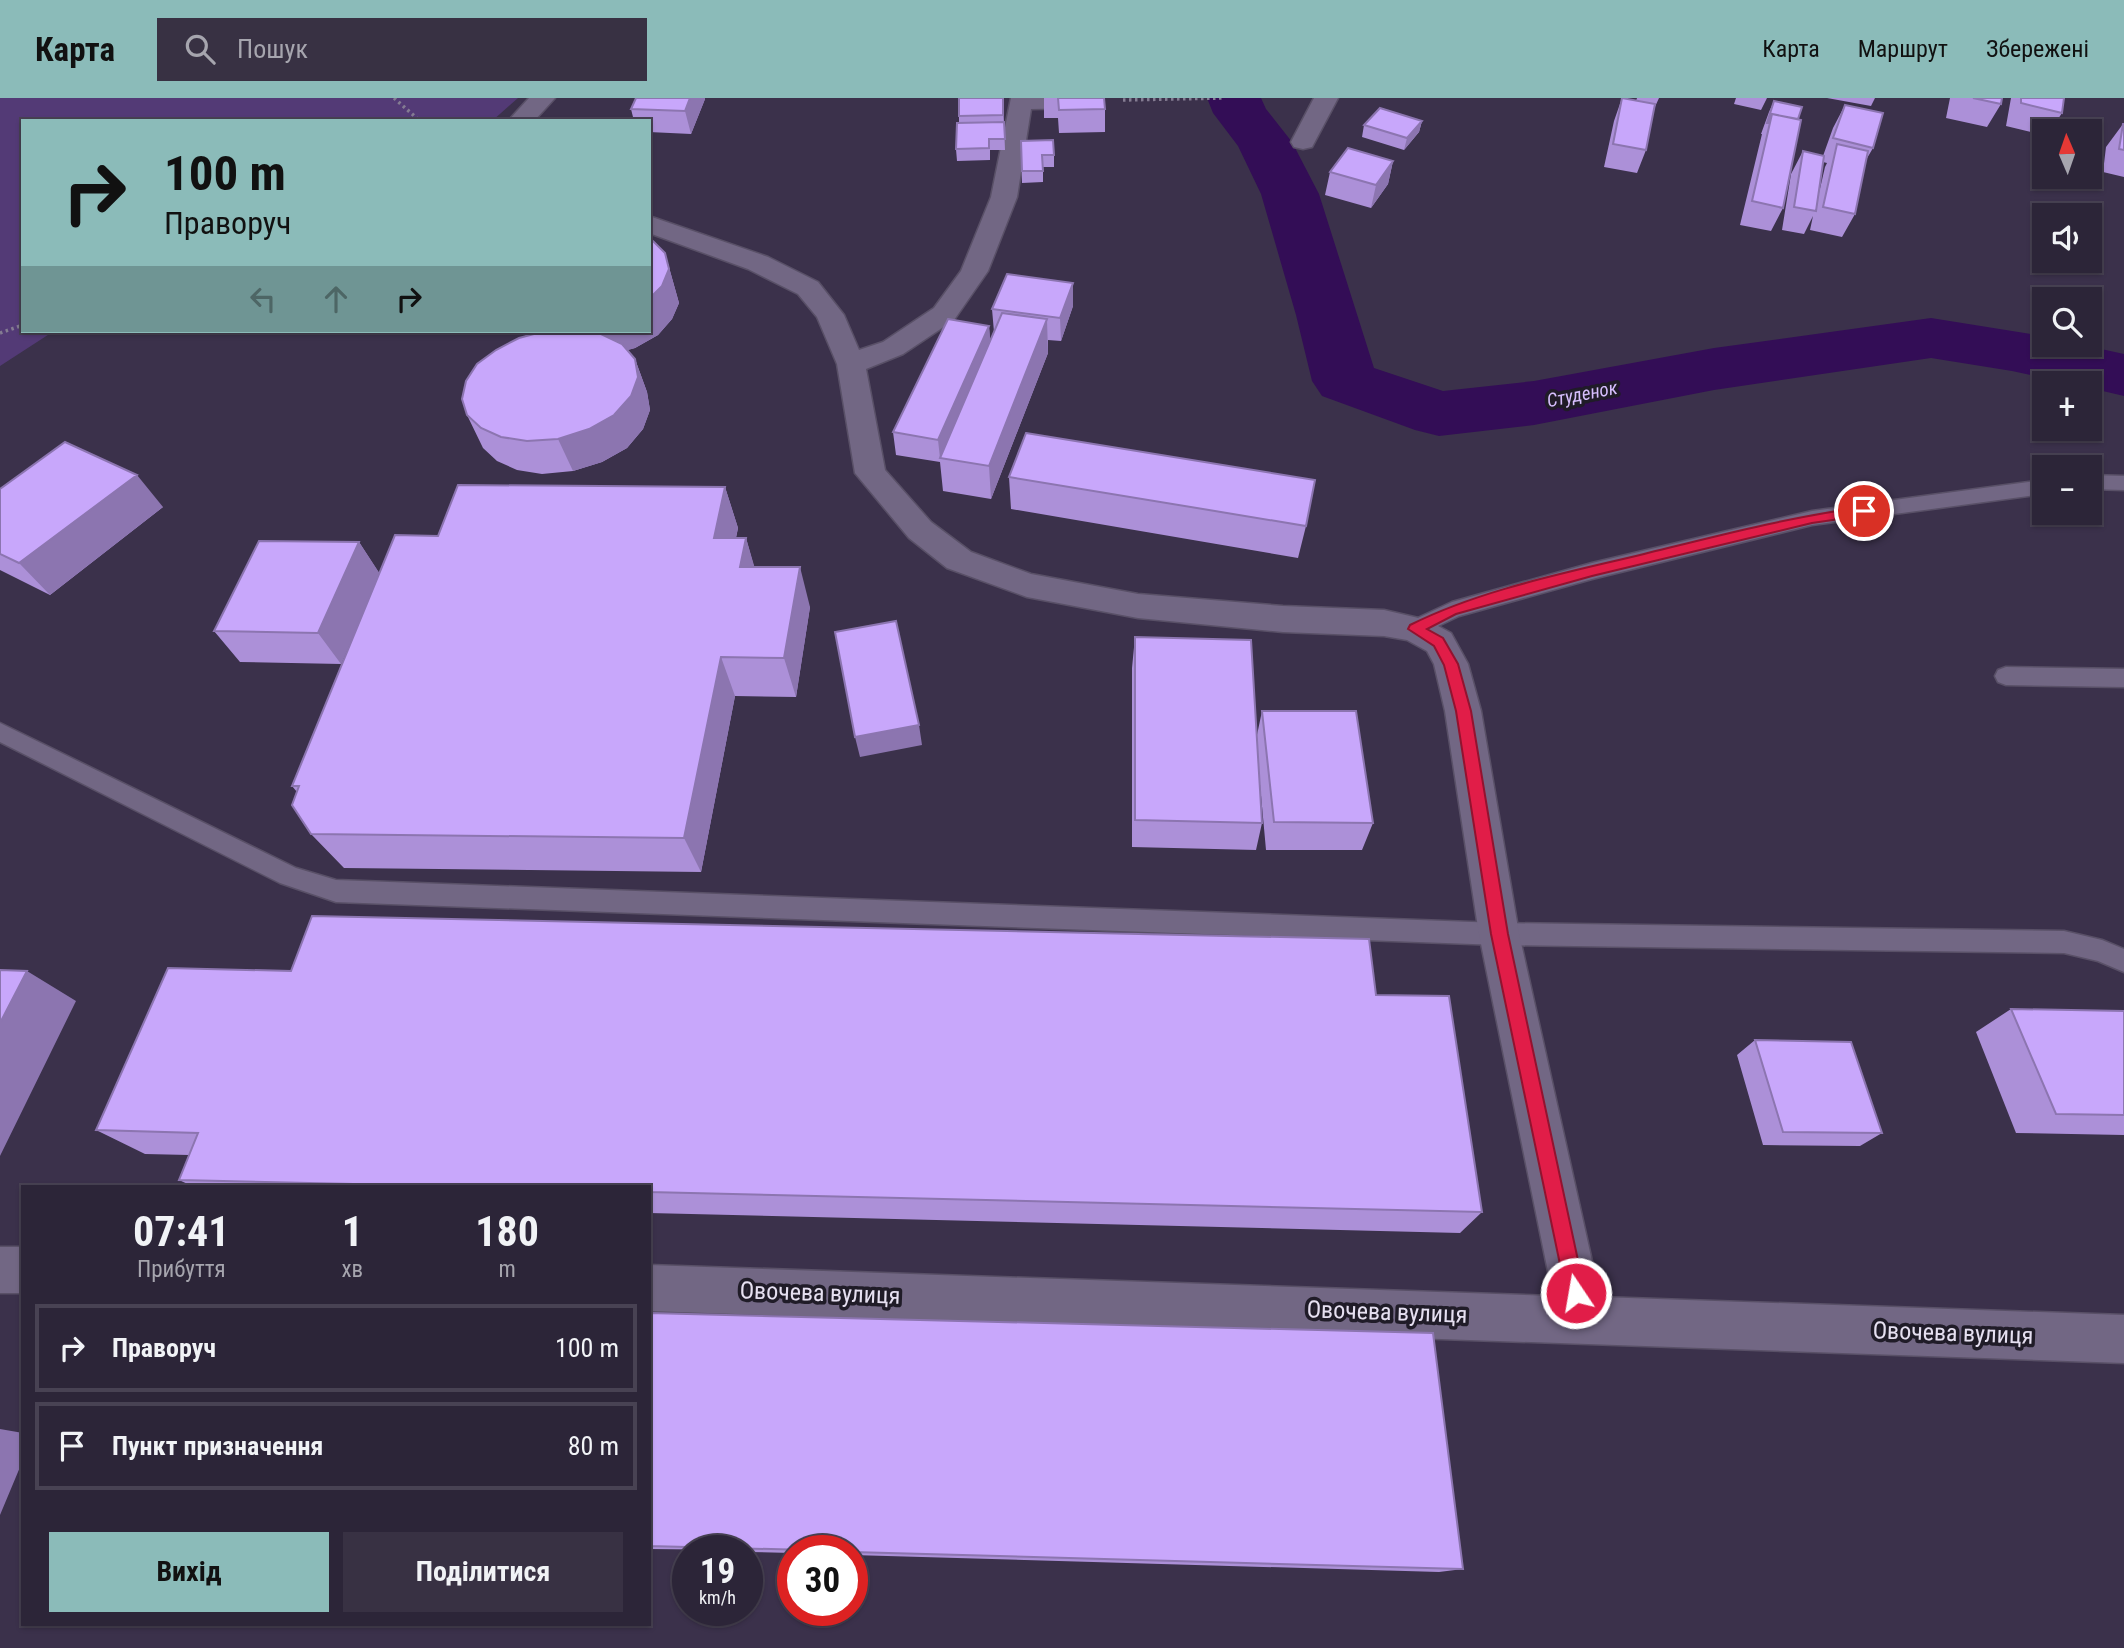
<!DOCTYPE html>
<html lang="uk">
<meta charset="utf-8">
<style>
:root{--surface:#2c2538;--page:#383143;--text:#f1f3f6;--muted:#a6a5ae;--line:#484253;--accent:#8bbbb9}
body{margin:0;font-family:"Roboto Condensed",sans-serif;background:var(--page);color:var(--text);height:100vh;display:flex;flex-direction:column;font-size:26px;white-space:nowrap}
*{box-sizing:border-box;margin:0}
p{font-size:23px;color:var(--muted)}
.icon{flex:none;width:38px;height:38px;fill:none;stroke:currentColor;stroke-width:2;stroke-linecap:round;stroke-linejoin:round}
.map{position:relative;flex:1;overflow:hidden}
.panel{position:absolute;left:21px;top:1087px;width:630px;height:441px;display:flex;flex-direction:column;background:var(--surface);border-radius:0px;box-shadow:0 2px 5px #0004,0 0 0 2px var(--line)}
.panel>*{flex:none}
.hud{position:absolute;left:21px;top:21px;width:630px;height:214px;border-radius:0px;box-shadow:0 2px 5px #0004,0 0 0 2px var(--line);background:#8bbbb9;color:#111;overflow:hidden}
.needle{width:46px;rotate:358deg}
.buttons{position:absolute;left:2032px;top:21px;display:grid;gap:14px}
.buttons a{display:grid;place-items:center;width:70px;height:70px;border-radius:0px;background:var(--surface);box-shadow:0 2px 5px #0004,0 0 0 2px var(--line);font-size:35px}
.speed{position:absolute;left:672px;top:1437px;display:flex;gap:14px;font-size:35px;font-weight:700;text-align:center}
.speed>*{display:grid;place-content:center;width:91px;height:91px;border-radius:50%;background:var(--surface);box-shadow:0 2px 5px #0004,0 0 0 2px var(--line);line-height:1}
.speed small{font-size:18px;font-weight:400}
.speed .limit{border:10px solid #d22;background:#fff;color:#111}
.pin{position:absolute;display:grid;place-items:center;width:60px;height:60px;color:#fff;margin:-30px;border:4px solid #fff;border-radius:50%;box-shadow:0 2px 7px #0007}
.me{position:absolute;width:77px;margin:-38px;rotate:348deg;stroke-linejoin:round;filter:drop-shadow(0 0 5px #0008)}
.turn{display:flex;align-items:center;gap:24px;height:147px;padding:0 28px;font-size:32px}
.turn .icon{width:91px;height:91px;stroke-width:2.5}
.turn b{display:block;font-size:49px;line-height:60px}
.lanes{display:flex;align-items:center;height:66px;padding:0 28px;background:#0003;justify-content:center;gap:35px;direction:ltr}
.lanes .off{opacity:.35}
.eta{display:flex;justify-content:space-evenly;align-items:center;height:119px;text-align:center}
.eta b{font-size:42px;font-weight:700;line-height:49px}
.action{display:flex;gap:14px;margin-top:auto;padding:14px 28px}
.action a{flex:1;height:80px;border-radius:0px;background:var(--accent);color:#111;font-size:28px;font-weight:700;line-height:80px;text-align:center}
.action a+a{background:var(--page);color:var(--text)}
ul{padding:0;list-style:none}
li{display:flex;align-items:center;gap:21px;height:88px;margin:0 14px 10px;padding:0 14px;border:4px solid var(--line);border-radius:0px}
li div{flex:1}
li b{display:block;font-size:26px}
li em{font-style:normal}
header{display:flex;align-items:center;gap:42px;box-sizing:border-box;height:98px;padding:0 35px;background:var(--accent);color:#111}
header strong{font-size:33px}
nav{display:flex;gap:38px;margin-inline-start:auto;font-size:24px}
.search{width:490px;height:63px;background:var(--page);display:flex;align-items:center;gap:18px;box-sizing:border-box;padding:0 24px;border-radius:0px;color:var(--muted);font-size:26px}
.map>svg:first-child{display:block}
.green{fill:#533a76}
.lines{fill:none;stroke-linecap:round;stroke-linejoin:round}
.river{fill:#330d56;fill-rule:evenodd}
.lane-casing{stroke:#595067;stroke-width:3}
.street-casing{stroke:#595067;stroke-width:3}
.path{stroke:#847c92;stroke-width:3.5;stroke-dasharray:2.5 3.5;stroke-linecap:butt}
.lane{fill:#726784;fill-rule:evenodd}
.street{fill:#726784;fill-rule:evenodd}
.wall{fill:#ac90d8;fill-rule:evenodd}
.shaded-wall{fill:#8c75b0}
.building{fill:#c8a7fb;stroke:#8c75b0;stroke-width:2}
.route{fill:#e11d48;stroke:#92132f;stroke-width:2}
.labels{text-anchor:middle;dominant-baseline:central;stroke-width:7;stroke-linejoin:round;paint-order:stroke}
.far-water-label{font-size:19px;font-style:italic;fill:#d6befd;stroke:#201c28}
.near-street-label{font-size:24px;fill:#e6e0f1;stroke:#201c28}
</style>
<header>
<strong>Карта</strong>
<div class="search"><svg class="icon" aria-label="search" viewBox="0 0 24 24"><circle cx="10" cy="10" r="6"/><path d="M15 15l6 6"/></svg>Пошук</div>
<nav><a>Карта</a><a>Маршрут</a><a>Збережені</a></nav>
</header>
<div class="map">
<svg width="2124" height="1550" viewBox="0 0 2124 1550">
<rect width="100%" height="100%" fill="#3b314b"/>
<path class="green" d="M0 0H518L492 23H23V233H54L0 268Z"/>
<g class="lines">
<path class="river" d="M1207 0H1261L1266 11 1292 44 1319 96 1374 270 1443 293 1534 283 1714 250 1931 220 2044 238V247H2083L2124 256V298L2090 290V285H2067L2012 273 1931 260 1714 292 1534 327 1439 338 1415 332 1322 298 1312 283 1296 217 1261 96 1238 48 1213 15Z"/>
<g class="lane-casing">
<path id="lane" d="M2090 377 2124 378V392L2090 391Z
M2044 382V396L1812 427 1592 481 1459 518 1415 539 1407 537 1404 531 1407 525 1452 504 1592 465 1812 413Z
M2006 569 2124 571V589L2006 587 1998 584 1995 578 1998 572Z
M0 625 296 770 336 782 1499 825 2064 833 2102 842 2124 851V874L2098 863 2064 855 1499 847 336 804 280 785 0 644Z"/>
</g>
<g class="street-casing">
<path id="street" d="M529 0H555L534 23H508Z
M1011 0H1095L1097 3 1093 8 1085 10 1031 11 1017 99 988 173 954 222 903 256 866 271 885 372 931 424 971 454 1031 476 1138 496 1283 508 1384 512 1427 522 1451 535 1468 566 1481 613 1519 836 1600 1199 2124 1217V1265L649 1213V1167L1553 1198 1479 836 1445 613 1434 566 1427 553 1407 542 1384 538 1283 534 1138 520 1027 499 947 470 909 440 855 375 837 266 817 219 798 196 748 171 649 135V118L768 159 818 184 844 217 859 252 883 244 934 210 961 173 991 99Z
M1314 0H1338L1312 49 1303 51 1294 49 1291 44Z
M0 1149H23V1195H0Z"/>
</g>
<path class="path" d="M394 0 420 23
M1123 2 1223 0
M0 235 23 227"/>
<use href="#lane" class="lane"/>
<use href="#street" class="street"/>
</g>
<path class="wall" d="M636 0H705V1L691 36 649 34V23H634L631 11Z
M959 0H1003L1005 52H990V62L957 63 956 51 959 25Z
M1044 0H1104L1105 11V34L1059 35 1058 20H1044Z
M1622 0 1636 3 1637 0H1659L1654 11 1646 52 1637 75 1604 69 1614 23Z
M1736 0H1767L1761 12 1734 6Z
M1827 0H1875L1871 8Z
M1950 0H2002L2001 6 1987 29 1946 20Z
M2011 0H2064L2062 15 2050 33H2044V37L2006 28Z
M1774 3 1798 21 1783 110 1771 133 1740 127 1762 36H1761L1769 14Z
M1845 7 1873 50 1866 62 1855 116 1842 139 1810 132 1813 118 1804 136 1782 132 1791 76 1803 53 1823 58 1833 30ZM1823 64 1827 65 1825 69 1819 95Z
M1422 23 1419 34 1404 52 1362 39 1364 27Z
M2123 26H2124V79L2103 74 2106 49Z
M1021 43 1054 57V69H1043V84L1022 85Z
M1393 63 1388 86 1371 110 1325 97 1330 74Z
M665 155 679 205 672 221 658 237 635 250 627 252 635 261 647 294 650 312 643 331 627 350 602 364 573 373 542 376 517 372 497 363 483 350 467 317 526 238 523 233H649Z
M1073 185V208L1061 243 1048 242V255L991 401 943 393 940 364 896 357 893 334 989 228 990 243 994 234 992 211Z
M1009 379 1306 428 1298 460 1011 411Z
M725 389 738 430 736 440H746L754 469 810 509 796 599 735 598 701 774 344 770 311 736 297 694 292 688 368 503 341 566 240 564 214 533 359 444 379 475 438 438Z
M0 391 163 409 50 497 0 472Z
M1135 539 1257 637 1262 613 1373 725 1362 752H1266L1260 686 1262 725 1256 752 1132 749V570Z
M1376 897 1482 1114 1460 1135 649 1115V1088H192L179 1082 189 1057 145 1056 96 1032Z
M2011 911 2124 913V1037L2016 1035 1976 934Z
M1755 942 1882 1035 1860 1048 1763 1047 1737 957Z
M649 1215 1463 1471 1439 1474 852 1457V1452H793V1455L747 1454V1452L649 1451Z"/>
<path class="shaded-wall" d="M690 0H705V1L691 36 685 13Z
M1422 23 1419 34 1404 52 1407 40Z
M1393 63 1388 86 1371 110 1376 87Z
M665 155 679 205 672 221 658 237 635 250 608 258 599 233H649V201Z
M1073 185V208L1061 243 1060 220Z
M1047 221 1048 255 991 401 989 368Z
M989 228 991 251 940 360 938 342Z
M635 261 647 294 650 312 643 331 627 350 602 364 573 373 558 341Z
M137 377 163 409 50 497 19 465Z
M725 389 738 430 727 480 714 440Z
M746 440 758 481 740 469Z
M359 444 380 476 341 566 318 535Z
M800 469 810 509 796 599 784 560Z
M721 559 735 598 701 774 684 740Z
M919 627 922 647 860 659 855 639Z
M27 873 76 903 0 1058V925Z
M0 1331 23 1335V1362L0 1417Z"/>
<path class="building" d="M636 0H690L685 13 631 11Z
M959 0H1003V17L959 18Z
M1058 0H1104L1105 11 1059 12Z
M1622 0 1655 6 1646 52 1613 46Z
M1973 0H2002L2001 6Z
M2021 0H2064L2062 15 2021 5Z
M1774 3 1802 9 1798 21 1772 16 1768 25H1767Z
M1845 7 1883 15 1873 50 1833 40Z
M1380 10 1422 23 1407 40 1364 27Z
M1772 16 1801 22 1783 110 1752 103Z
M1004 24 1005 41H989V50L956 51 957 25Z
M2123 26H2124V52L2119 51Z
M1053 42 1054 57H1042L1043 73H1022L1021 43Z
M1837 46 1868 53 1855 116 1823 109Z
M1348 50 1393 63 1376 87 1330 74Z
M1803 53 1824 58 1816 113 1794 109Z
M649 141 653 143 665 155 669 171 662 188 649 201Z
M1007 176 1073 185 1060 220 992 211Z
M1002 215 1047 221 989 368 940 360Z
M948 221 989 228 938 342 893 334Z
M545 233H581L601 236 622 246 635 261 638 279 631 298 614 317 589 331 558 341 527 343 501 339 481 330 467 317 462 301 466 283 477 266 496 252 519 240Z
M1026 335 1315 382 1306 428 1009 379Z
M65 344 137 377 19 465 0 456V391Z
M458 387 725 389 714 440H746L740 469H800L784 560 721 559 684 740 311 736 292 707 299 688H292L395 437 438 438Z
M259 443 359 444 318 535 214 533Z
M896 523 919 627 855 639 835 534Z
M1135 539 1251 542 1262 725 1135 722Z
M1262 613H1356L1373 725 1274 724Z
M312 818 1369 841 1376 897 1449 898 1482 1114 649 1094V1088H442L179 1082 198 1035 96 1032 168 870 291 873Z
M0 872 27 873 0 925Z
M2011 911 2124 913V1017L2056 1016Z
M1755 942 1851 944 1882 1035 1783 1034Z
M649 1215 1433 1235 1463 1471 852 1454V1452H808L649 1448Z"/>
<path class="route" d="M1864 409 1868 410V417L1812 425 1592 478 1456 516 1427 531 1443 540 1458 566 1471 613 1508 836 1585 1195 1583 1202 1576 1205 1569 1202 1566 1195 1491 836 1456 613 1444 567 1434 548 1408 531 1410 527C1482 491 1566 475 1644 456 1717 438 1789 419 1864 409Z"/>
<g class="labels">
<g class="far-water-label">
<text transform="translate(1582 296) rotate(-11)">Студенок</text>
</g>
<g class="near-street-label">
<text transform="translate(820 1195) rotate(2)">Овочева вулиця</text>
<text transform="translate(1387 1214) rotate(2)">Овочева вулиця</text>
<text transform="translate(1953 1235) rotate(2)">Овочева вулиця</text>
</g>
</g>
</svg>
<div class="buttons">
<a><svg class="needle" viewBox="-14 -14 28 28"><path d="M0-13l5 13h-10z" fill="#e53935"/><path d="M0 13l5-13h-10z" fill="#a6a5ae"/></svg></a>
<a><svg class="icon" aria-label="sound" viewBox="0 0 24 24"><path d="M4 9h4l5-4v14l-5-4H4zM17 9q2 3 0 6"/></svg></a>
<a><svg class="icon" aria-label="search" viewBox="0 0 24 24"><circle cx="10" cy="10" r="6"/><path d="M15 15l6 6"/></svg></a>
<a>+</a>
<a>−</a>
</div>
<div class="speed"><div>19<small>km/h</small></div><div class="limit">30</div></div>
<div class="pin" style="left:1864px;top:413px;background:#d93025"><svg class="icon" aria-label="arrive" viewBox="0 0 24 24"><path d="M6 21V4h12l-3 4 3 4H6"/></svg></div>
<svg class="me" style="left:1576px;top:1195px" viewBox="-20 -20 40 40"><circle r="17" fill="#e11d48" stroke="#fff" stroke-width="3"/><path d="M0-11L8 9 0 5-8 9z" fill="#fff"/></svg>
<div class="hud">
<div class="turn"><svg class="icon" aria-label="right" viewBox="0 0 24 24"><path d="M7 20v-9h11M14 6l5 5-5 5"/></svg><div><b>100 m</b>Праворуч</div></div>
<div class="lanes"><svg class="icon off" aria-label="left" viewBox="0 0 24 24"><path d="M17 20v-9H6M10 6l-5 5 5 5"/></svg><svg class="icon off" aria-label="ahead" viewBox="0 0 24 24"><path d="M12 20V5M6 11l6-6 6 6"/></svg><svg class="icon" aria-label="right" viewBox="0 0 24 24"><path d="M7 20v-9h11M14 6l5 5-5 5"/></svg></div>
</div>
<section class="panel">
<div class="eta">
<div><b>07:41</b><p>Прибуття</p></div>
<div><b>1</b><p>хв</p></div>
<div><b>180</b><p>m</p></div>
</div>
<ul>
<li><svg class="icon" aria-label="right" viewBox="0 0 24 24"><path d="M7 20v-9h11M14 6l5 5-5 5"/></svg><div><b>Праворуч</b></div><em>100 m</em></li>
<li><svg class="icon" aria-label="arrive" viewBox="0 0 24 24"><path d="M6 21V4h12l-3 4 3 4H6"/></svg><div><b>Пункт призначення</b></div><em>80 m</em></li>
</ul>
<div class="action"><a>Вихід</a><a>Поділитися</a></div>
</section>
</div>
